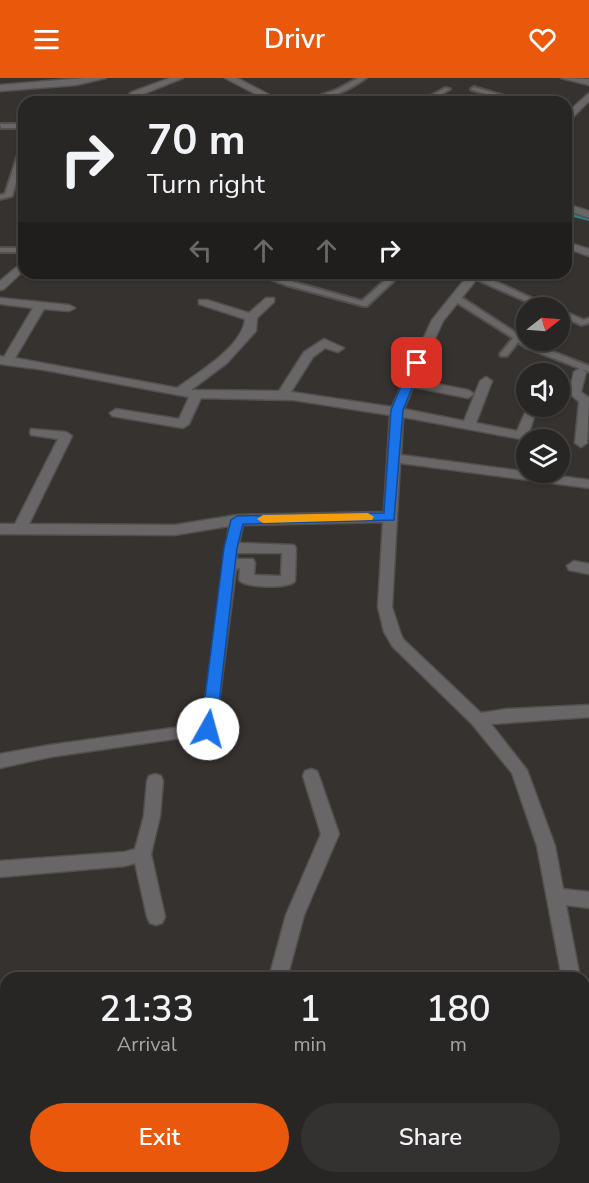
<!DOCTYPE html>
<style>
:root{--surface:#282624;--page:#343231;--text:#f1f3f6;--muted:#a5a5a6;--line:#444341;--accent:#ea580c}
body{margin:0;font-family:"Nunito Sans",sans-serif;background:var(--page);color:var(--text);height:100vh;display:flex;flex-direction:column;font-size:22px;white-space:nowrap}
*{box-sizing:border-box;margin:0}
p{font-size:20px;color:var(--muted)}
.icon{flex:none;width:33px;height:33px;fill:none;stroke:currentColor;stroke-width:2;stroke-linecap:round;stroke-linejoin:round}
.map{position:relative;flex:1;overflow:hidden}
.drawer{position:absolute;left:0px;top:894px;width:590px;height:212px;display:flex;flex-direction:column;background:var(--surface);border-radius:18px 18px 0 0;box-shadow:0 2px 4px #0004,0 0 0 2px var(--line)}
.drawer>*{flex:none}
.banner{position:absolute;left:18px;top:18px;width:554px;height:183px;border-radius:18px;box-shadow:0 2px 4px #0004,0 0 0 2px var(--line);background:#282624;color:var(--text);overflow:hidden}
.needle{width:39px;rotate:73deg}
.buttons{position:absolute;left:516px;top:219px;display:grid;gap:12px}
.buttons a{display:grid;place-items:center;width:54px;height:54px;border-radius:50%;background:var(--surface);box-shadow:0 2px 4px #0004,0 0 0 2px var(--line);font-size:30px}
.pin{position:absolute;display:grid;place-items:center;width:51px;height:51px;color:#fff;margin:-26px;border-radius:12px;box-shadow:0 3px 9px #0006}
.me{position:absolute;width:66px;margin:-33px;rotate:7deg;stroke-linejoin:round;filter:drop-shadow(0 0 4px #0008)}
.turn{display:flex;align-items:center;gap:21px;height:126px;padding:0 30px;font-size:27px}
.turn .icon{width:78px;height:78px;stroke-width:2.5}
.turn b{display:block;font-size:42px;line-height:51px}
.lanes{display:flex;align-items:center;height:57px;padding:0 30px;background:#0003;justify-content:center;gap:30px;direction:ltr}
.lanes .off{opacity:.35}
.eta{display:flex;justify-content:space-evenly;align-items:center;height:102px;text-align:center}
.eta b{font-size:36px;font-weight:600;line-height:42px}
.action{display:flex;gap:12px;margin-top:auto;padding:12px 30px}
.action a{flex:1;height:69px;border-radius:36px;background:var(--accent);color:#fff;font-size:24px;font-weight:600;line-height:69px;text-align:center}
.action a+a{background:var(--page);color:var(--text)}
header{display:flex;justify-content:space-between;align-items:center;height:78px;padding:0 30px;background:var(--accent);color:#fff;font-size:27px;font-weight:600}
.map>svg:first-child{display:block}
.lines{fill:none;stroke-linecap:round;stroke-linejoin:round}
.stream{fill:#2e8284;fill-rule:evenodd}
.lane-casing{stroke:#534f4d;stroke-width:4}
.street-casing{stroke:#534f4d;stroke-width:3}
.lane{fill:#686667;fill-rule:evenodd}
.street{fill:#686667;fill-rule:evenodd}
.route{fill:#1a73e8;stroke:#114b97;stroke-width:1.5}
.slow{fill:#f59e0b}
</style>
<header><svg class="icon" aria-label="menu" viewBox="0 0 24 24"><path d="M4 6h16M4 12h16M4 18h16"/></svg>Drivr<svg class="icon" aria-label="heart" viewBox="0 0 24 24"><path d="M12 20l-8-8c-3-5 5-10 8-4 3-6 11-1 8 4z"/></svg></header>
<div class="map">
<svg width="589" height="1105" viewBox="0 0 589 1105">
<rect width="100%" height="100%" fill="#363230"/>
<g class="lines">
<path class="stream" d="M566 133 589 139V143L566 137Z"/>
<g class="lane-casing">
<path id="lane" d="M358 0H366C350 12 323 24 303 24L338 11Z
M474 9 522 23 523 24H513L472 12 471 11Z
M445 10 450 11 428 24H420Z
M460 18 471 23 472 24H464L458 21V19Z
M0 46H24V50H1Z
M24 65V78L12 118 0 121V117L5 116 21 67Z
M0 170H24V174H0Z
M254 195H266L286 201 287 195H295L293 204 362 223 393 195H402L367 228H364L286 207Z
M472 195H480L479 196 553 230H541L471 199Z
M453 218H459L533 266 589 288V294L527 270 518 264 507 278H501L500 276 513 260 453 222Z
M560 232 584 242 589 240V245L581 247 560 237Z"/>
</g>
<g class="street-casing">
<path id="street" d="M84 0H106L76 7 0 13V7Z
M170 0H183L138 18 131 24H120L132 14Z
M225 0H237L283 24H271Z
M561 0 589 1V7Z
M589 15V23L569 43 566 44V36Z
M183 20 190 24H179Z
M566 126 589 133V140L566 132Z
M566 164 589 171V178L566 170Z
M24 183V192L4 211 0 212V203Z
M470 195 480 197 443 243 416 302 468 312 474 316 468 320 413 309 404 331 464 343 480 303 486 299 492 303 476 345 517 353 528 328H538L529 354 554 358 560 362 521 361 403 339 401 377 589 402V410L400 385 392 529 400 554 403 561 481 635 507 631 589 627V639L491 646 527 692 555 768 563 811 589 814V830L566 827 580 900H562L537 768 512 695 472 646 393 569 384 554 378 529 383 444 243 447 239 465 294 467 296 470 295 503C289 511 245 510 239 502L240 490 236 491 215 655 50 679 0 690V676L50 667 202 646 229 448 175 457 0 456V446H15L58 361 31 357 30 354 31 351 66 354 72 358 29 446 175 447 237 437 384 434 390 337 293 322 201 320 189 346 183 350 112 338 110 335 116 331 179 341 189 319 45 292 0 286V278L4 279 33 230 0 226V220L69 227 75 230 69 233 44 231 15 280 177 310C199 294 243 268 245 241L199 226V222H207L249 235 266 220H274V224L257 240 256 253 227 285 191 312 279 313 304 274 324 261 344 270 338 274 325 270 313 279 291 314 392 329 432 242ZM237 475H282L281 498 254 497 255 485 253 481H237Z
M580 290 586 294 581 314 589 320 587 365 581 369 575 365 579 324 569 315 574 294Z
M574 483 589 486V496L569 492 567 488Z
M311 691 317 693 319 698 339 756 304 837 287 900H269L286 837 321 756 303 698 305 693Z
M155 696 161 698 163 703 160 738 151 776 165 839 162 845 156 847 150 845 147 839 135 785 125 788 0 799V783L125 774 135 771 144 738 147 703 149 698Z
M584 917 589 919V937L584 935Z
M6 973V991L0 992V974Z
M78 1100H98L99 1105H79Z
M202 1100H222L223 1105H203Z
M361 1100H381L382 1105H362Z"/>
</g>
<use href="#lane" class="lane"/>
<use href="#street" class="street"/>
</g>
<path class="route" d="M417 282 422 285 403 332 394 442 243 446 237 470 216 651 214 655H203L201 651 224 470 231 442 237 438 384 435 391 332 411 285Z"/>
<path class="slow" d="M368 435 374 439 372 442 263 445 257 441 263 437Z"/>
</svg>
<div class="buttons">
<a><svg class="needle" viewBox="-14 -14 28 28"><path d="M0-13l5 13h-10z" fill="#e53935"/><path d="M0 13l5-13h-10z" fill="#a5a5a6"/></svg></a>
<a><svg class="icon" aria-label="sound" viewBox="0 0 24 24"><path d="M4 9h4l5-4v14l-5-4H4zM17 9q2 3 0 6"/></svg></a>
<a><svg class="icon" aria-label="layers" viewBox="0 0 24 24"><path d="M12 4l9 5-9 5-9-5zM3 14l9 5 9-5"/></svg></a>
</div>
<div class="pin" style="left:417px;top:285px;background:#d93025"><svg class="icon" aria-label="arrive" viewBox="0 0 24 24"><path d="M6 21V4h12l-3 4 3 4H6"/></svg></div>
<svg class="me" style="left:208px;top:651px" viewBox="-20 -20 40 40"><circle r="19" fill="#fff"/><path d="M0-13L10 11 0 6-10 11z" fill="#1a73e8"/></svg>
<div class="banner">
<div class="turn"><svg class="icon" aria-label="right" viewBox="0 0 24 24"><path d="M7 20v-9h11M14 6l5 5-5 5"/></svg><div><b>70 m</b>Turn right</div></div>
<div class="lanes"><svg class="icon off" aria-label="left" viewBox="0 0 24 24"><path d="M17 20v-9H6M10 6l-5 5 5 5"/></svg><svg class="icon off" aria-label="ahead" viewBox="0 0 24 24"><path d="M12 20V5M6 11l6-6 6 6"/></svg><svg class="icon off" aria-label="ahead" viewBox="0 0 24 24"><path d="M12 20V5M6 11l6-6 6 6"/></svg><svg class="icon" aria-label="right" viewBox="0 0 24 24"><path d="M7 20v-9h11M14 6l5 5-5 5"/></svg></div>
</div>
<section class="drawer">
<div class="eta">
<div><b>21:33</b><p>Arrival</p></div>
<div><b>1</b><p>min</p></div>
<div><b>180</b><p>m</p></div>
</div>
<div class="action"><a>Exit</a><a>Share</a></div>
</section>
</div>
